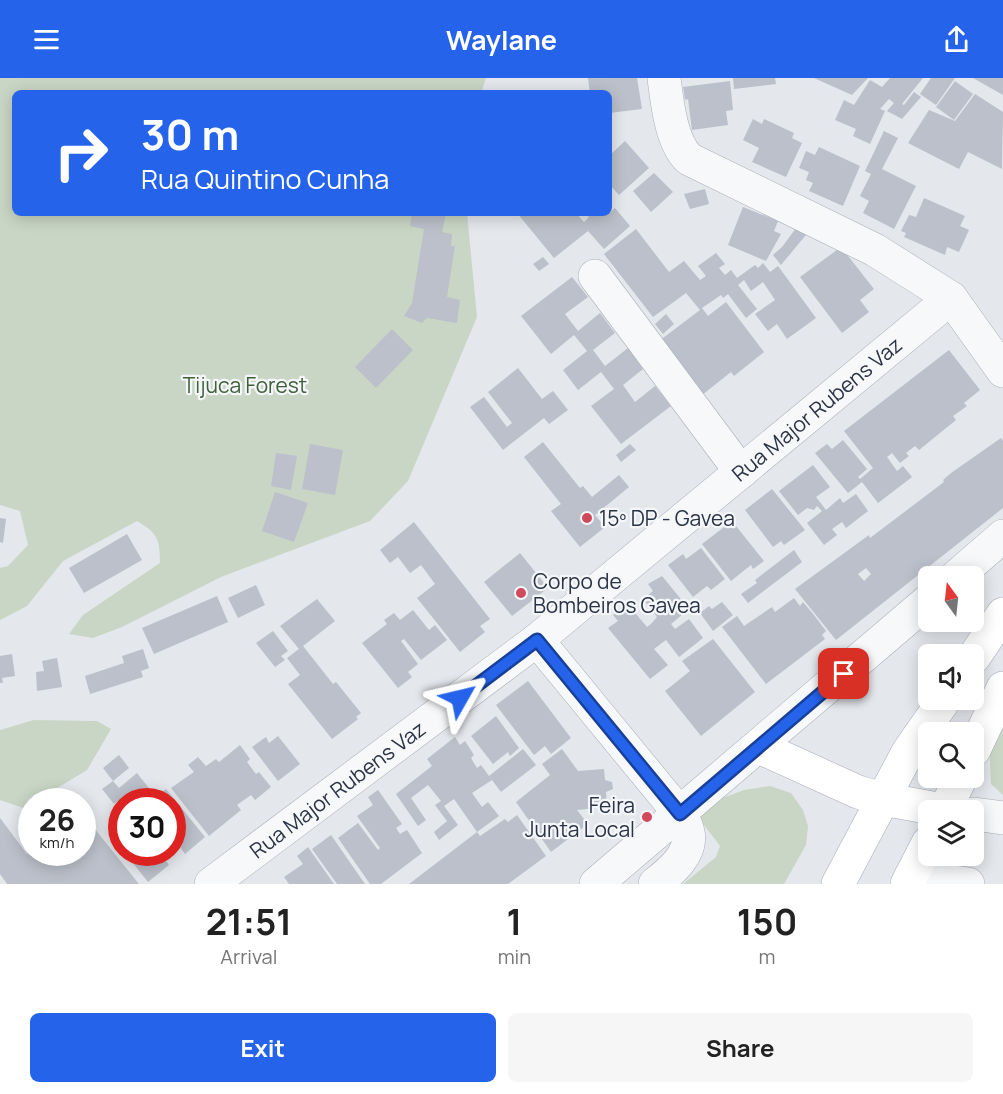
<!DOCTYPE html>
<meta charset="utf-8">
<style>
:root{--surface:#fff;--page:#f6f6f6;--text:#222;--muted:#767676;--accent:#2563eb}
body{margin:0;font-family:Manrope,sans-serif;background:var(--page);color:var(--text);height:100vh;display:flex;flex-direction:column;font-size:22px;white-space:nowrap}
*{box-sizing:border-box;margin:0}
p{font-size:20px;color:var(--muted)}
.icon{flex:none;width:33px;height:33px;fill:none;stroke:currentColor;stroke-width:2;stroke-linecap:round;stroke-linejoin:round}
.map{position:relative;height:806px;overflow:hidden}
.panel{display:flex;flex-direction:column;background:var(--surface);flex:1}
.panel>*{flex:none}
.hud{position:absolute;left:12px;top:12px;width:600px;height:126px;border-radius:9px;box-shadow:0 3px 15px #0003;background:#2563eb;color:#fff;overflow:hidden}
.needle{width:39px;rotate:345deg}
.buttons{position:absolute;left:918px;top:488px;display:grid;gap:12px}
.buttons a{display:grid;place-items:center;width:66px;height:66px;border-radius:9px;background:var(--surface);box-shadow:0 3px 15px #0003;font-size:30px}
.speed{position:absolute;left:18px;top:710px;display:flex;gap:12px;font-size:30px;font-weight:700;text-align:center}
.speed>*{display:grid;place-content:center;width:78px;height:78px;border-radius:50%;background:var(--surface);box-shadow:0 3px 15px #0003;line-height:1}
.speed small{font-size:15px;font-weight:400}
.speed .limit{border:9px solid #d22;background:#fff;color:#111}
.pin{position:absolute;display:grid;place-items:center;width:51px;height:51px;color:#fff;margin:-26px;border-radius:12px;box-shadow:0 3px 9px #0006}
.me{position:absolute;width:66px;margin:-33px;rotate:53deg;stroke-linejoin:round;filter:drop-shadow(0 0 4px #0008)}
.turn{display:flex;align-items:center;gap:21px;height:126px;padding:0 30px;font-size:27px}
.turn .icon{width:78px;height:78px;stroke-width:2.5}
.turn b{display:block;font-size:42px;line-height:51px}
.eta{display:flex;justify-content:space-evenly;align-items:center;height:102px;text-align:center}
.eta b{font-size:36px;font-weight:700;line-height:42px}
.cta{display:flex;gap:12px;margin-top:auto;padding:12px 30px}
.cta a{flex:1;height:69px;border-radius:9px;background:var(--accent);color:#fff;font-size:24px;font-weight:700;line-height:69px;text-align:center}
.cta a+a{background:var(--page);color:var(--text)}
header{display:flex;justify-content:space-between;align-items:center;height:78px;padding:0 30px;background:var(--accent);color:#fff;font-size:27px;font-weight:700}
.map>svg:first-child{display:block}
.green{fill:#c9d6c5}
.building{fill:#bbc0ca;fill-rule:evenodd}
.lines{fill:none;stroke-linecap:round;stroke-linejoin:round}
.minor-casing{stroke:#a9aeb7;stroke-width:34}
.major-casing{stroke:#a3abb8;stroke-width:34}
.minor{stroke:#f7f8fa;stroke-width:33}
.major{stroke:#fff;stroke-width:33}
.route-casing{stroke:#184099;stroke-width:15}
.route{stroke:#2563eb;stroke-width:10}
.poi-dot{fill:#d1495b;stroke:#f4f6f9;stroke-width:2}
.labels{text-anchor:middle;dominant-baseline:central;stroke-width:4.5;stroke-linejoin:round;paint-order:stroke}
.park-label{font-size:21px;fill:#3f6138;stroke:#f4f6f9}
.street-label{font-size:21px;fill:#2b3445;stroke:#f4f6f9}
.poi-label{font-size:21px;fill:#2b3445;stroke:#f4f6f9;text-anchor:start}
</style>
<header><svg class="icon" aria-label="menu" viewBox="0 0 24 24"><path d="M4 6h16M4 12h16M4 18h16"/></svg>Waylane<svg class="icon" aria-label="share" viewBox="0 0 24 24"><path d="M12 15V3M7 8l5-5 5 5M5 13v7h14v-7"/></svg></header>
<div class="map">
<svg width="1003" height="806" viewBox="0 0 1003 806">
<rect width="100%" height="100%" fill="#e4e7ec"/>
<path class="green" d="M0 0H486L481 15H15V135H467L477 239 408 403 370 443 221 499 122 549 93 560 69 556 83 537 160 485C160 460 157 455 137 443L63 483 27 528 0 542V490L8 488 28 467 20 433 0 427Z
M1003 632V717L991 706 989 661Z
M34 642 97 643 111 651 87 692 36 723H32L31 727 26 731 0 722V652Z
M770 708 791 715 803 732 808 748 806 767 784 806H683L716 779 720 768 698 739 712 724 744 712Z"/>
<path class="building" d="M588 0H637L642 31 609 35V15H590Z
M733 0H775L776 6 734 11Z
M814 0H868L852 17Z
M890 0H923L902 26 904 27 914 14 921 19 902 41 887 33 894 25 889 21 880 31 885 33 870 66 853 58 856 51 835 42 844 22 854 27 870 2 882 9Z
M931 0H955L936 27 920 16Z
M973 0H1003V17Z
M730 3 733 32 726 33 728 47 692 52 688 21 685 22 683 9Z
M955 3 973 16 954 42 936 29Z
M975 16 1003 34 1002 91 968 74 959 91 908 65 929 32 955 43Z
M753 41 762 46 764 41 794 55 792 60 802 65 786 99 752 84 759 70 743 62Z
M884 53 898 60 882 91 916 108 894 151 863 135 869 123 860 118 871 96 865 93Z
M625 63 649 90 619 117 609 106V78Z
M819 69 860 88 843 128 809 113 813 105 806 102 809 94 799 90 806 73 815 77Z
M654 95 673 114 651 134 633 113Z
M705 111 709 126 690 131 684 116Z
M924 120 965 138 960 148 969 152 959 174 947 169 945 177 904 159 906 155 901 153 909 137 916 139Z
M743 129 778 143 774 153 781 156 766 183 728 167Z
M615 130 630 148 604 171 588 153 554 180 517 135H576L584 144 589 139 585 135H609Z
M412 135H446L442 154 452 156 451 168H455L447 219 460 222 457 245 427 240 422 245 404 238 412 225 424 151 410 148Z
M799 146 810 152 781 187 773 177 782 169Z
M636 151 669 194 684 183 700 202 706 198 698 188 716 175 725 186 719 190 725 197 731 192 737 200 755 187 758 190 763 185 770 194 778 188 816 240 787 261 777 246 768 253 755 236 775 222 763 204 751 213 744 202 738 207 757 231 746 240 728 216 723 220 721 217 702 230 708 238 726 224 764 274 734 298 731 294 697 321 655 266 700 232 686 215 653 239 604 176Z
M841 169 874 211 860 222 869 234 842 255 800 199Z
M543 179 549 186 539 193 533 186Z
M572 199 588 219 565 236 578 253 600 235 615 255 593 272 605 288 628 270 643 291 623 307 635 324 655 308 671 328 621 366 591 328 614 311 601 294 578 312 563 292 587 273 574 257 551 276 521 238Z
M666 236 674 246 663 256 655 246Z
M392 251 413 272 376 310 355 289Z
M949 272 980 312 964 325 967 328 953 338 956 342 919 372 915 368 906 375 909 378 900 385 892 375 887 379 897 393 903 388 912 399 878 425 862 404 848 415 815 375 827 366 832 371 843 362 867 391 858 399 860 401 873 390 844 353Z
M518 290 542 321 553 313 568 332 549 346 544 340 503 372 470 329 484 319 507 349 512 345 488 314Z
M1001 360 1003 363V430L836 562 795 511 869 457 870 460 944 404 943 402 951 395ZM866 490 871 496 864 503 858 496Z
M543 364 580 410 583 408 592 419 619 397 629 409 595 437 605 449 580 469 551 433 561 426 524 379Z
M310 366 343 372 335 417 302 411Z
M630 366 636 372 621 384 616 377Z
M276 375 297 378 291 412 271 408Z
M813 387 830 409 816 419 826 432 840 420 843 425 856 416 868 433 846 450 842 444 832 451 837 457 824 467 807 445 822 433 817 428 814 432 807 430 798 437 779 413Z
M772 411 805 452 784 467 781 463 773 469 745 432Z
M275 414 308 425 294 464 262 453Z
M0 440 6 441 3 465 0 464Z
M732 443 764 483 753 491 751 487 731 503 702 466Z
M414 444 490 541 480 548 485 554 460 574 417 520 435 506 421 487 410 495 398 479 390 485 380 472Z
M127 456 142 482 84 515 69 490Z
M701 470 725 501 711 512 707 508 693 519 668 487 683 476 686 481Z
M794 472 802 484 748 525 741 516 757 505 755 502Z
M520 475 548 510 512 538 484 504Z
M662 498 689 531 671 546 675 551 689 541 703 560 679 579 666 562 654 571 668 587 650 601 608 550 618 543 613 537 627 525 647 549 652 545 657 539 643 521 653 513 648 506Z
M256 507 265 527 238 540 228 520Z
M217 518 228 544 154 576 142 550Z
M794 520 800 528 803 524 814 537 826 553 822 557 825 561 766 606 722 549 737 538 744 548 772 529 775 534Z
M317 521 335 543 303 568 333 606 336 604 361 635 356 639 358 641 332 661 288 606 300 597 287 580 299 571 280 548Z
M722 524 733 537 713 553 700 535 709 528 712 531Z
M413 532 429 552 435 547 447 562 421 582 404 561 401 563 418 586 408 594 412 599 398 610 362 565 387 546 384 542 394 535 400 542Z
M273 553 288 573 281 578 285 582 275 589 256 565Z
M713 561 755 614 701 658 665 613 690 593 682 583Z
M143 571 149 590 141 593 143 599 90 616 85 598 124 585 122 578Z
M12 576 15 598 2 600 3 605H0V578Z
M57 580 62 609 37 613 36 594 44 593 42 583Z
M528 603 571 660 551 676 545 668 534 677 496 627Z
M496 638 519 670 510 678 508 674 493 686 471 658Z
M278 658 300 686 278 703 252 669 266 659 269 665Z
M455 659 460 667 465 663 474 677 471 680 477 690 481 687 489 698 523 671 536 687 501 714 492 702 472 715 482 729 488 724 499 738 477 754 454 721 444 728 458 747 439 762 434 754 447 743 435 727 441 723 428 707 411 720 426 742 418 748 396 716 432 688 427 681Z
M240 667 250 681 247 684 256 696 259 694 271 709 255 722 251 717 237 727 241 732 209 758 171 710 194 694 188 687 198 679 206 688 216 681 219 684Z
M562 671 578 693 604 691 605 702 612 704 613 711 606 714 607 729 577 732 588 746 551 774 516 724 550 697 542 686Z
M119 677 129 690 113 703 103 690Z
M137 695 156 719 166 711 205 759 185 776 180 769 172 774V723H129L125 718 114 726 102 711 113 703 119 710Z
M378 712 402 746 396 750 400 756 407 752 422 775 381 806H370L338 760 358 745 378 772 380 770 357 738 373 727 368 719Z
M82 735 139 806H7L0 796V740L27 776 32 772V774H82Z
M517 737 546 778 508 806H409L477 754 480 758 505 741 508 744Z
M122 746V771L109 756Z
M331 757 365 806H337L312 771Z
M308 769 334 806H289L284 799 303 786 297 778Z
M124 774H168L171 779 166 783 169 787 148 804Z"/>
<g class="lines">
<g class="minor-casing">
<g id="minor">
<path d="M664 0C667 24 671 64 689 81L875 172 951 220"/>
<path d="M595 198 741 394"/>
<path d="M957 498 1003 458"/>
<path d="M537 562 680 736C683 741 687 748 688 754 693 776 670 794 655 806"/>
<path d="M974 736 1003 740"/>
<path d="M911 798 968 806"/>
<path id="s1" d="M211 806 537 562 951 220 1003 293"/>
<path d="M596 806 928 523"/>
</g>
</g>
<g class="major-casing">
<path id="major" d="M974 579 1003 536
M759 669 858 714 883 721 943 732
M974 672 1003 610
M945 732 961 699
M838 806 908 674 945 621
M907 806 928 765"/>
</g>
<use href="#minor" class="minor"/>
<use href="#major" class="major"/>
</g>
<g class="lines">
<g class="route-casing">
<path id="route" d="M460 620 537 562 680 736 844 596"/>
</g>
<use href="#route" class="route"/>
</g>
<g class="poi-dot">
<circle cx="587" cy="440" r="6"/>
<circle cx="521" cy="515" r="6"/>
<circle cx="647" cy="739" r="6"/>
</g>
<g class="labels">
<g class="park-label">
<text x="245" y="307">Tijuca Forest</text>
</g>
<g class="street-label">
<text stroke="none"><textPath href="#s1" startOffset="770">Rua Major Rubens Vaz</textPath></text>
<text stroke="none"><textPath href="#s1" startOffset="158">Rua Major Rubens Vaz</textPath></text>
</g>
<g class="poi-label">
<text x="599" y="440">15º DP - Gavea</text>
<text x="533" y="503">Corpo de<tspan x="533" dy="24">Bombeiros Gavea</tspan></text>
<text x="635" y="727" text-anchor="end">Feira<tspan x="635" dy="24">Junta Local</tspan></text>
</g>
</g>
</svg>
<div class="buttons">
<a><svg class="needle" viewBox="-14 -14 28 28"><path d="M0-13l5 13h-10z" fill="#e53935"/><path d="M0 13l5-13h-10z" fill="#767676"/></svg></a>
<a><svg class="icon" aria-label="sound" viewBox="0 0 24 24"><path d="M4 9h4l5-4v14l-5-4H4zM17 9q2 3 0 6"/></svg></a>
<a><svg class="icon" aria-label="search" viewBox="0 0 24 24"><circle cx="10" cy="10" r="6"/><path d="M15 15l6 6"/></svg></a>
<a><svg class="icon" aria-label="layers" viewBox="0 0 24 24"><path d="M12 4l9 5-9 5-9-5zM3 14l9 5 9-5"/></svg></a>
</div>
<div class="speed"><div>26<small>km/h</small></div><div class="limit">30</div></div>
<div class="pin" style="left:844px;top:596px;background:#d93025"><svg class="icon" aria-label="arrive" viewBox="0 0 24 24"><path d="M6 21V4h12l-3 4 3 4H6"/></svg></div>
<svg class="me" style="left:460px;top:620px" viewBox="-20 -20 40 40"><path d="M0-17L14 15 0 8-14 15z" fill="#2563eb" stroke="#fff" stroke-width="4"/></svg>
<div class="hud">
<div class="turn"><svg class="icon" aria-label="right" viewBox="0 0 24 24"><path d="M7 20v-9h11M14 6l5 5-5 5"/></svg><div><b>30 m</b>Rua Quintino Cunha</div></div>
</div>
</div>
<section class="panel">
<div class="eta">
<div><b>21:51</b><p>Arrival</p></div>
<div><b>1</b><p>min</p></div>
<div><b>150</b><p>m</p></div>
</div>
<div class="cta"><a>Exit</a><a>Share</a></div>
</section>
